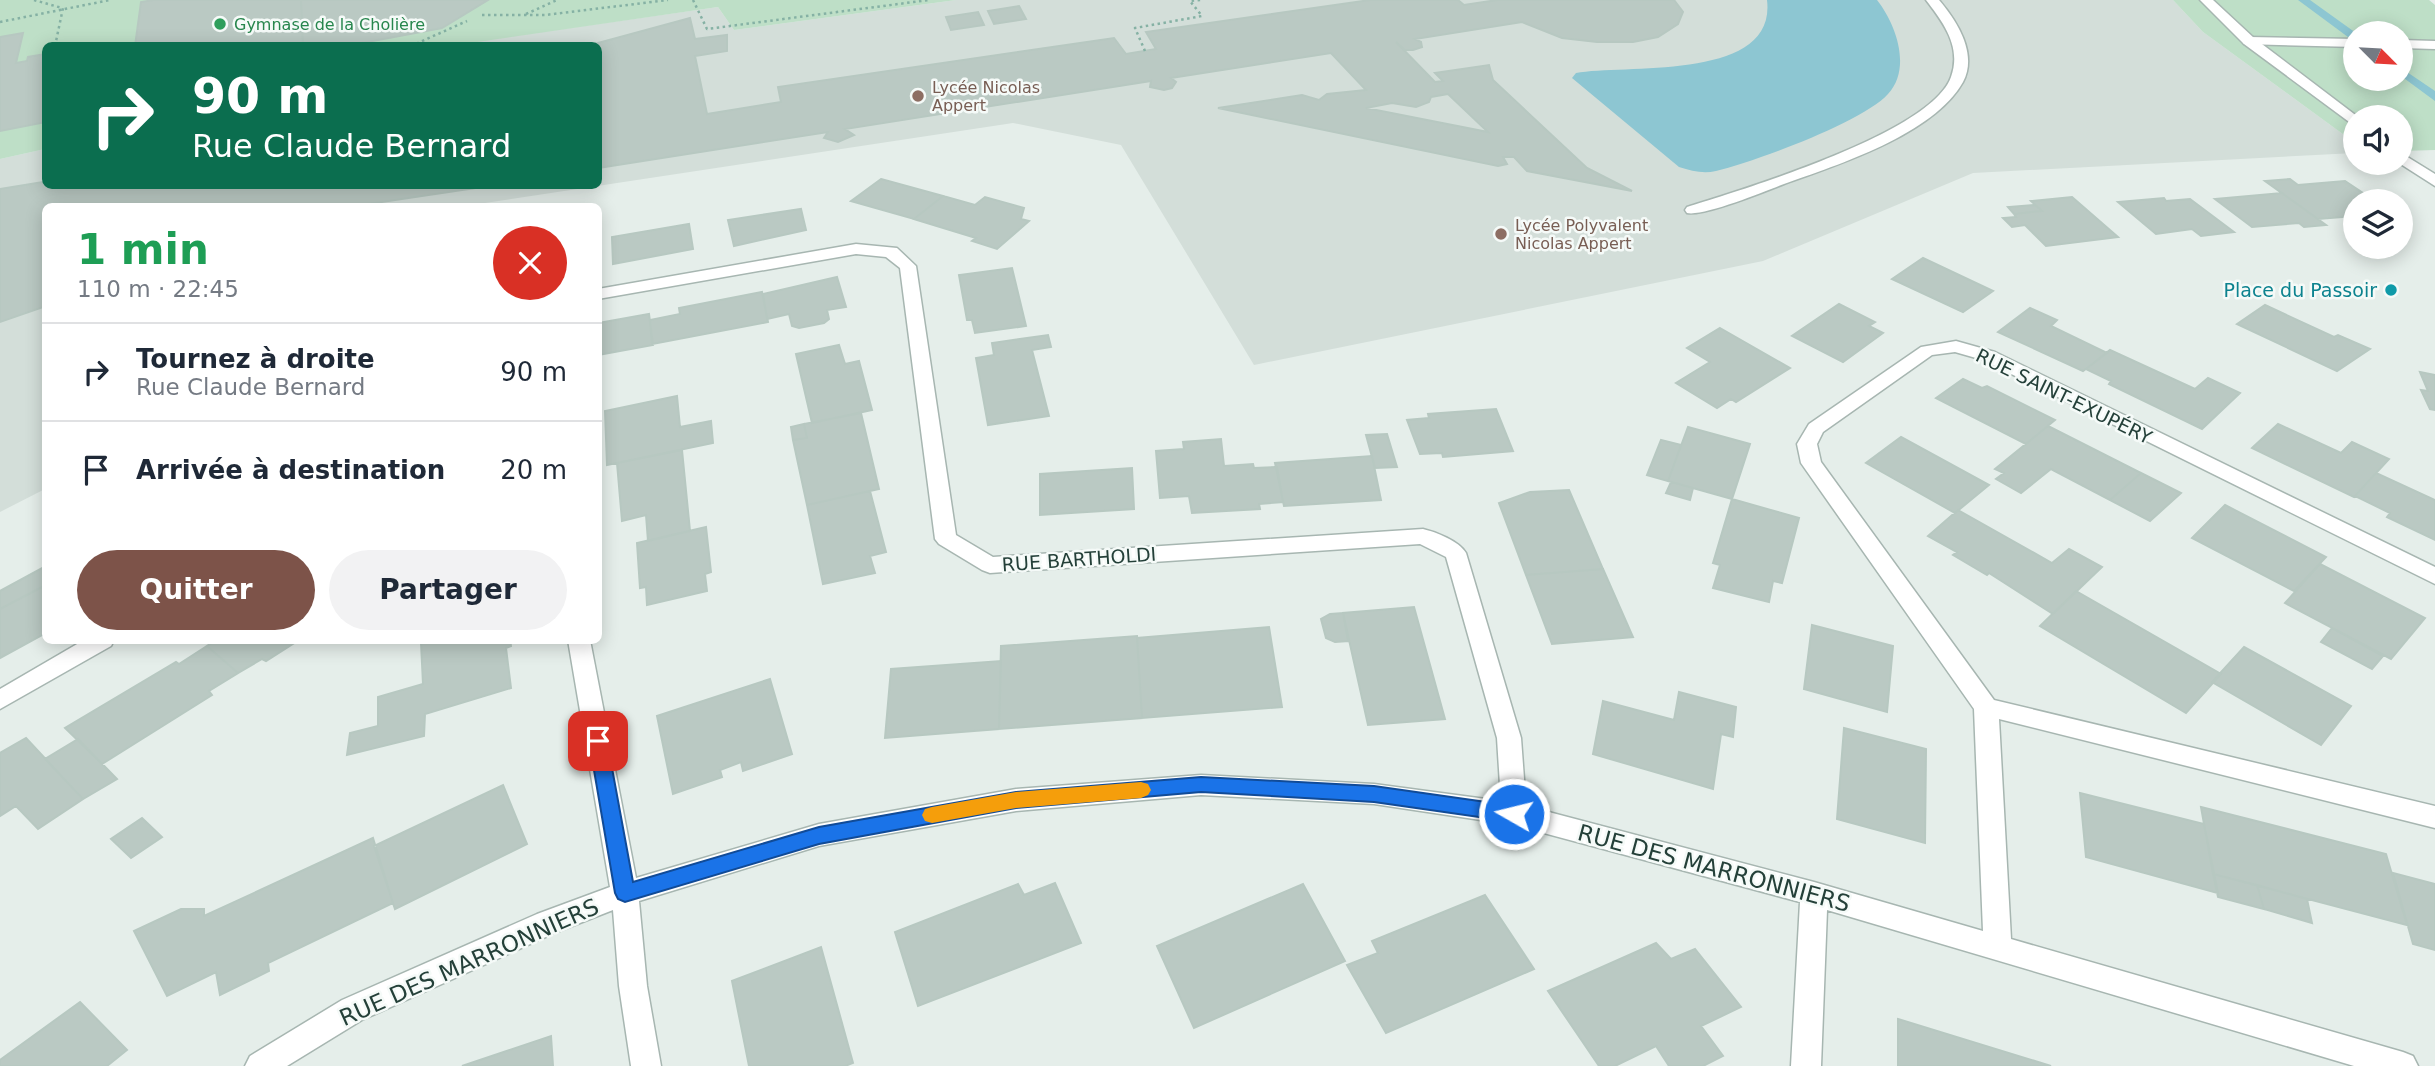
<!DOCTYPE html>
<html lang="fr">
<meta charset="utf-8">
<style>
:root{--surface:#fff;--page:#f2f2f3;--text:#1f2937;--muted:#747a83;--line:#e0e1e3;--accent:#7d5349}
body{margin:0;font-family:"DejaVu Sans",sans-serif;background:var(--page);color:var(--text);height:100vh;display:flex;flex-direction:column;font-size:26px;white-space:nowrap}
*{box-sizing:border-box;margin:0}
p{font-size:23px;color:var(--muted)}
.icon{flex:none;width:38px;height:38px;fill:none;stroke:currentColor;stroke-width:2;stroke-linecap:round;stroke-linejoin:round}
.map{position:relative;flex:1;overflow:hidden}
.details{position:absolute;left:42px;top:203px;width:560px;height:441px;display:flex;flex-direction:column;background:var(--surface);border-radius:10px;box-shadow:0 4px 18px #0003}
.details>*{flex:none}
.banner{position:absolute;left:42px;top:42px;width:560px;height:147px;border-radius:10px;box-shadow:0 4px 18px #0003;background:#0b6e4f;color:#fff;overflow:hidden}
.needle{width:46px;rotate:114deg}
.fabs{position:absolute;left:2343px;top:21px;display:grid;gap:14px}
.fabs a{display:grid;place-items:center;width:70px;height:70px;border-radius:50%;background:var(--surface);box-shadow:0 4px 18px #0003;font-size:35px}
.pin{position:absolute;display:grid;place-items:center;width:60px;height:60px;color:#fff;margin:-30px;border-radius:14px;box-shadow:0 4px 10px #0006}
.me{position:absolute;width:77px;margin:-38px;rotate:278deg;stroke-linejoin:round;filter:drop-shadow(0 0 5px #0008)}
.turn{display:flex;align-items:center;gap:24px;height:147px;padding:0 35px;font-size:32px}
.turn .icon{width:91px;height:91px;stroke-width:2.5}
.turn b{display:block;font-size:49px;line-height:60px}
.round{display:grid;place-items:center;flex:none;width:74px;height:74px;border-radius:37px;background:var(--page)}
.overview{display:flex;align-items:center;justify-content:space-between;height:119px;padding:0 35px}
h1{font-size:42px;font-weight:600;line-height:52px;color:#1e9e55}
.button{display:flex;gap:14px;margin-top:auto;padding:14px 35px}
.button a{flex:1;height:80px;border-radius:42px;background:var(--accent);color:#fff;font-size:28px;font-weight:600;line-height:80px;text-align:center}
.button a+a{background:var(--page);color:var(--text)}
ul{padding:0;list-style:none}
li{display:flex;align-items:center;gap:21px;height:98px;padding:0 35px;border-top:2px solid var(--line)}
li div{flex:1}
li b{display:block;font-size:26px}
li em{font-style:normal}
.map>svg:first-child{display:block}
.built{fill:#d3ded9}
.green{fill:#bedfc7;fill-rule:evenodd}
.water{fill:#8dc6d2}
.lines{fill:none;stroke-linecap:round;stroke-linejoin:round}
.stream{fill:#8dc6d2;fill-rule:evenodd}
.building{fill:#bac9c3;stroke:#b7c8c1;stroke-width:2;fill-rule:evenodd}
.service-casing{stroke:#a7b6b1;stroke-width:3}
.minor-casing{stroke:#a7b6b1;stroke-width:3}
.tertiary-casing{stroke:#a7b6b1;stroke-width:3}
.path{stroke:#85b1a4;stroke-width:2.5;stroke-dasharray:2.5 3.5;stroke-linecap:butt}
.service{fill:#fff;fill-rule:evenodd}
.minor{fill:#fff;fill-rule:evenodd}
.tertiary{fill:#fff;fill-rule:evenodd}
.route{fill:#1a73e8;stroke:#114b97;stroke-width:2}
.slow{fill:#f59e0b}
.leisure-dot{fill:#2e9e5b;stroke:#f5faf8;stroke-width:2.5}
.education-dot{fill:#8d6e63;stroke:#f5faf8;stroke-width:2.5}
.culture-dot{fill:#0f9aa8;stroke:#f5faf8;stroke-width:2.5}
.labels{text-anchor:middle;dominant-baseline:central;stroke-width:5;stroke-linejoin:round;paint-order:stroke}
.far-leisure-label{font-size:16px;fill:#27864d;stroke:#f5faf8;text-anchor:start}
.far-education-label{font-size:16px;fill:#785e54;stroke:#f5faf8;text-anchor:start}
.culture-label{font-size:19px;fill:#0d838f;stroke:#f5faf8;text-anchor:end}
.street-label{font-size:19px;fill:#244039;stroke:#f5faf8}
.near-street-label{font-size:23px;fill:#244039;stroke:#f5faf8}
</style>
<div class="map">
<svg width="2435" height="1066" viewBox="0 0 2435 1066">
<rect width="100%" height="100%" fill="#e5eeea"/>
<path class="built" d="M956 0H2173L2203 32 2355 143V153L1973 173 1763 261 1254 365 1121 145 1013 123 465 206H46L45 489 0 512V159L45 149 46 186H598V46L450 45 718 7 734 30Z"/>
<path class="green" d="M0 0H956L734 30 718 7 450 46H46L45 149 0 159Z
M2173 0H2429L2435 5V150L2401 151V117H2356L2355 143 2203 32ZM2356 33H2401V79H2356Z"/>
<path class="water" d="M1767 0H1877C1896 24 1912 68 1888 94 1863 122 1754 162 1716 171 1703 174 1692 171 1679 167L1572 78 1576 73C1625 64 1777 82 1767 0Z"/>
<g class="lines">
<path class="stream" d="M2298 0H2310L2356 33V37H2348Z
M2401 68 2435 91V101L2401 76Z"/>
</g>
<path class="building" d="M154 0H301L303 46H135L141 2Z
M301 0H488L442 28 346 46H303Z
M1370 0H1458L1464 5 1497 0H1674L1683 12 1678 24 1658 37 1633 42H1597L1562 38 1522 22 1415 39 1421 42 1422 47 1413 50H1405L1396 42 1435 82 1443 81 1435 73 1489 65 1493 80 1587 168 1632 191 1527 171 1514 157H1503L1507 164 1498 166 1218 108 1302 95 1319 100 1327 94 1366 90 1331 53 1171 78 1176 82 1172 88 1164 90 1150 87 1151 81 845 129 854 135 838 142 824 138 828 132 598 168V46H587L690 18 695 39 727 35V51L695 56 707 114 781 102 778 87 1114 38 1126 54 1156 49 1146 32ZM1448 94 1488 132 1366 108 1392 103 1416 107 1429 102 1431 97Z
M1019 6 1026 19 994 24 988 11Z
M978 12 984 25 951 30 946 17Z
M23 33 16 63 27 61 28 57 46 54V122L0 131V37Z
M881 179 943 196 914 219 851 201Z
M2290 179 2298 185 2345 181 2375 201H2356V210L2347 211 2355 216 2318 219 2265 181Z
M43 182H46V186H125L134 188 154 186H489L355 206H46V306L0 322V189Z
M2282 193 2326 225 2304 227 2299 223 2252 227 2215 199Z
M943 196 975 205 985 197 1024 208 1021 219 1029 221 997 249 972 241 976 238 914 219Z
M2072 197 2118 237 2046 246 2025 225 2012 227 2003 218 2016 217 2014 214 2042 211 2031 201Z
M2164 198 2166 201 2190 199 2234 232 2201 236 2192 229 2156 234 2118 202Z
M2035 205 2042 211 2014 214 2008 207Z
M801 209 806 230 734 246 728 220Z
M689 224 693 249 613 264 612 237Z
M1923 258 1993 291 1963 312 1892 279Z
M1012 268 1026 326 975 333 972 320H967L959 275Z
M837 277 846 307 827 310 829 319 824 323 799 328 792 326 789 314 767 319 763 294Z
M762 292 768 322 652 344 650 320 680 314 679 308Z
M1839 304 1875 322 1869 326 1883 333 1843 362 1792 336Z
M2265 305 2334 337 2338 335 2370 349 2337 371 2237 324Z
M2030 308 2057 320 2051 326 2107 353 2083 371 1998 332Z
M649 314 653 345 598 355V323Z
M1720 328 1790 368 1736 402 1731 399 1717 408 1676 383 1710 362 1687 348Z
M1048 335 1051 347 1032 350 1049 416 988 425 976 358 994 355 992 343Z
M839 345 845 364 859 361 872 410 812 423 796 354Z
M2110 350 2195 389 2208 378 2240 393 2202 429 2109 384 2111 381 2086 369Z
M2420 372 2435 375V410L2430 409 2421 390 2428 391Z
M1963 379 1982 388 1987 386 2055 420 2026 444 1936 398Z
M677 396 680 427 711 421 713 443 607 465 605 411Z
M1496 409 1513 451 1443 457 1442 453 1420 454 1407 420 1429 418 1428 414Z
M861 413 879 489 807 505 793 440 807 438 804 424Z
M804 424 807 438 793 440 791 427Z
M2278 424 2341 453 2352 442 2389 459 2354 497 2252 448Z
M2048 426 2141 473 2110 500 2051 469 2021 493 1996 479 2004 473 1995 469Z
M1688 427 1750 444 1732 499 1668 481Z
M1387 434 1397 467 1375 468 1366 435Z
M1901 437 1989 485 1955 513 1866 463Z
M1221 439 1224 466 1253 464 1254 468 1277 467 1283 502 1259 504 1260 509 1192 513 1189 496 1160 498 1156 451 1184 449 1183 442Z
M1661 440 1681 445 1668 481 1647 475Z
M682 450 690 531 648 541 646 515 622 521 617 463Z
M1372 456 1381 500 1284 506 1275 463Z
M1132 468 1134 509 1040 515V474Z
M2141 473 2181 493 2150 521 2110 500Z
M2376 473 2435 500V540L2387 517 2390 513 2355 496Z
M1671 482 1693 488 1690 500 1666 493Z
M1569 490 1603 569 1526 575 1499 503 1530 492Z
M870 491 886 552 870 556 875 573 823 584 807 505Z
M1732 499 1799 518 1782 583 1773 581 1769 602 1713 588 1720 565 1713 563Z
M2225 505 2326 557 2294 591 2192 538Z
M1958 510 2052 563 2069 549 2102 567 2053 614 1989 573 1987 575 1953 555 1957 552 1928 536Z
M706 527 711 572 705 574 707 591 647 605 646 587 640 588 637 543Z
M2320 564 2425 618 2391 659 2285 603Z
M46 566V585L0 609V591Z
M1603 569 1633 637 1552 644 1526 575Z
M46 585V633L0 658V609Z
M2076 591 2221 674 2186 713 2040 626Z
M1414 607 1445 719 1368 725 1343 613Z
M1343 613 1348 641 1335 642 1326 638 1321 619 1330 614Z
M1812 625 1893 646 1887 712 1804 689Z
M1269 627 1282 707 1142 718 1137 638Z
M2332 628 2383 656 2372 669 2321 642Z
M1137 636 1142 718 999 729 1001 646Z
M217 640H299L266 661 262 659 238 673 207 646Z
M510 640 511 646 506 648 511 688 425 714 424 736 347 755 350 733 378 726V697L423 684 421 643 426 640Z
M207 646 238 673 209 691 212 695 102 764 65 728 176 662 179 664Z
M2244 647 2351 706 2321 745 2212 682Z
M1001 661 999 729 885 738 891 669Z
M770 679 792 754 743 771 741 762 720 770 722 777 673 794 657 716Z
M1679 692 1736 707 1733 737 1721 734 1713 789 1593 754 1603 701 1674 720Z
M1844 728 1926 749 1925 843 1837 819Z
M26 738 83 799 38 829 16 806 0 816V753Z
M78 739 117 779 83 799 45 759Z
M503 785 527 844 395 909 374 846Z
M2080 793 2204 824 2218 893 2086 857Z
M2201 807 2386 854 2407 925 2213 874Z
M142 818 162 837 131 858 111 839Z
M373 838 393 903 268 963 269 971 220 995 216 972 167 996 134 931 181 909H204V916Z
M2393 873 2435 884V950L2413 944Z
M2213 874 2257 885 2264 909 2218 897Z
M1055 883 1081 943 918 1006 895 932 1018 884 1024 895Z
M1303 884 1345 961 1194 1028 1157 946Z
M2257 885 2307 899 2312 923 2264 909Z
M1485 895 1534 969 1386 1033 1347 965 1378 953 1372 941Z
M1656 943 1671 959 1695 949 1741 1007 1701 1026 1723 1056 1703 1066H1669L1656 1046 1615 1066H1599L1548 991Z
M821 947 853 1063 845 1066H749L732 981Z
M80 1002 127 1050 107 1066H0V1060Z
M1898 1019 2051 1066H1898Z
M551 1036 553 1066H462Z"/>
<g class="lines">
<g class="service-casing">
<path id="service" d="M1926 0H1939C1957 21 1978 54 1963 82 1934 134 1838 165 1784 184 1766 191 1703 217 1687 213L1685 210 1687 207C1744 189 1931 133 1951 77 1962 47 1943 22 1926 0Z"/>
</g>
<g class="minor-casing">
<path id="minor" d="M2249 37 2356 39V47L2244 44 2242 41Z
M2401 40 2435 41V49L2401 48Z
M856 244 897 248 916 266 956 535 993 557 1423 529C1436 532 1459 541 1466 553L1521 738 1526 806 1814 882 1983 931 1974 709 1801 463 1797 444 1809 424 1921 347 1956 341 1995 352 2435 567V584L1983 360 1955 352 1932 355 1823 432 1817 444 1821 462 1994 700 2435 806V828L1999 719 2011 939 2403 1052 2413 1056 2418 1066H2354L1827 910 1821 1066H1791L1800 902 1514 825 1374 804 1201 795 1016 811 819 846 639 901 647 986 661 1066H631L619 986 613 910 557 932 362 1020 287 1066H245L250 1056 342 1000 537 914 610 887 568 640H590L636 878 819 824 1016 789 1201 775 1374 784 1501 801 1497 738 1446 557 1420 544 990 573 982 570 939 544 935 539 900 268 886 257 856 254 598 299V289Z
M84 640H114L111 646 0 709V689Z"/>
</g>
<g class="tertiary-casing">
<path id="tertiary" d="M2200 0H2213L2254 38 2358 117 2356 127 2244 44Z
M2401 153 2435 174V186L2399 163Z"/>
</g>
<path class="path" d="M34 0 62 8
M693 0 707 29 929 0
M526 14 557 0
M482 15H545L668 0
M0 22 110 0
M55 46 63 8
M411 46 467 21
M1145 51 1135 28 1202 16 1190 1 1201 0"/>
<use href="#service" class="service"/>
<use href="#minor" class="minor"/>
<use href="#tertiary" class="tertiary"/>
</g>
<path class="route" d="M598 734 604 736 607 741 633 882 819 827 1016 792 1201 777 1374 786 1514 806 1521 809 1524 814 1521 820 1514 822 1374 802 1201 792 1016 808 819 844 625 902 618 899 615 893 589 741 591 736Z"/>
<path class="slow" d="M1141 782 1148 784 1151 790 1148 795 1141 798 1016 808 932 823 925 821 922 815 925 809 932 807 1016 792Z"/>
<circle class="leisure-dot" cx="220" cy="24" r="7"/>
<g class="education-dot">
<circle cx="918" cy="96" r="7"/>
<circle cx="1501" cy="234" r="7"/>
</g>
<circle class="culture-dot" cx="2391" cy="290" r="7"/>
<g class="labels">
<g class="far-leisure-label">
<text x="234" y="24">Gymnase de la Cholière</text>
</g>
<g class="far-education-label">
<text x="932" y="87">Lycée Nicolas<tspan x="932" dy="18">Appert</tspan></text>
<text x="1515" y="225">Lycée Polyvalent<tspan x="1515" dy="18">Nicolas Appert</tspan></text>
</g>
<g class="culture-label">
<text x="2377" y="290">Place du Passoir</text>
</g>
<g class="street-label">
<text transform="translate(2064 396) rotate(26)">RUE SAINT-EXUPÉRY</text>
<text transform="translate(1079 559) rotate(-4)">RUE BARTHOLDI</text>
</g>
<g class="near-street-label">
<text transform="translate(1714 868) rotate(15)">RUE DES MARRONNIERS</text>
<text transform="translate(469 962) rotate(-24)">RUE DES MARRONNIERS</text>
</g>
</g>
</svg>
<div class="fabs">
<a><svg class="needle" viewBox="-14 -14 28 28"><path d="M0-13l5 13h-10z" fill="#e53935"/><path d="M0 13l5-13h-10z" fill="#747a83"/></svg></a>
<a><svg class="icon" aria-label="sound" viewBox="0 0 24 24"><path d="M4 9h4l5-4v14l-5-4H4zM17 9q2 3 0 6"/></svg></a>
<a><svg class="icon" aria-label="layers" viewBox="0 0 24 24"><path d="M12 4l9 5-9 5-9-5zM3 14l9 5 9-5"/></svg></a>
</div>
<div class="pin" style="left:598px;top:741px;background:#d93025"><svg class="icon" aria-label="arrive" viewBox="0 0 24 24"><path d="M6 21V4h12l-3 4 3 4H6"/></svg></div>
<svg class="me" style="left:1514px;top:814px" viewBox="-20 -20 40 40"><circle r="17" fill="#1a73e8" stroke="#fff" stroke-width="3"/><path d="M0-11L8 9 0 5-8 9z" fill="#fff"/></svg>
<div class="banner">
<div class="turn"><svg class="icon" aria-label="right" viewBox="0 0 24 24"><path d="M7 20v-9h11M14 6l5 5-5 5"/></svg><div><b>90 m</b>Rue Claude Bernard</div></div>
</div>
<section class="details">
<div class="overview"><div><h1>1 min</h1><p>110 m · 22:45</p></div><a class="round" style="background:#d93025;color:#fff"><svg class="icon" aria-label="close" viewBox="0 0 24 24"><path d="M6 6l12 12M18 6L6 18"/></svg></a></div>
<ul>
<li><svg class="icon" aria-label="right" viewBox="0 0 24 24"><path d="M7 20v-9h11M14 6l5 5-5 5"/></svg><div><b>Tournez à droite</b><p>Rue Claude Bernard</p></div><em>90 m</em></li>
<li><svg class="icon" aria-label="arrive" viewBox="0 0 24 24"><path d="M6 21V4h12l-3 4 3 4H6"/></svg><div><b>Arrivée à destination</b></div><em>20 m</em></li>
</ul>
<div class="button"><a>Quitter</a><a>Partager</a></div>
</section>
</div>
